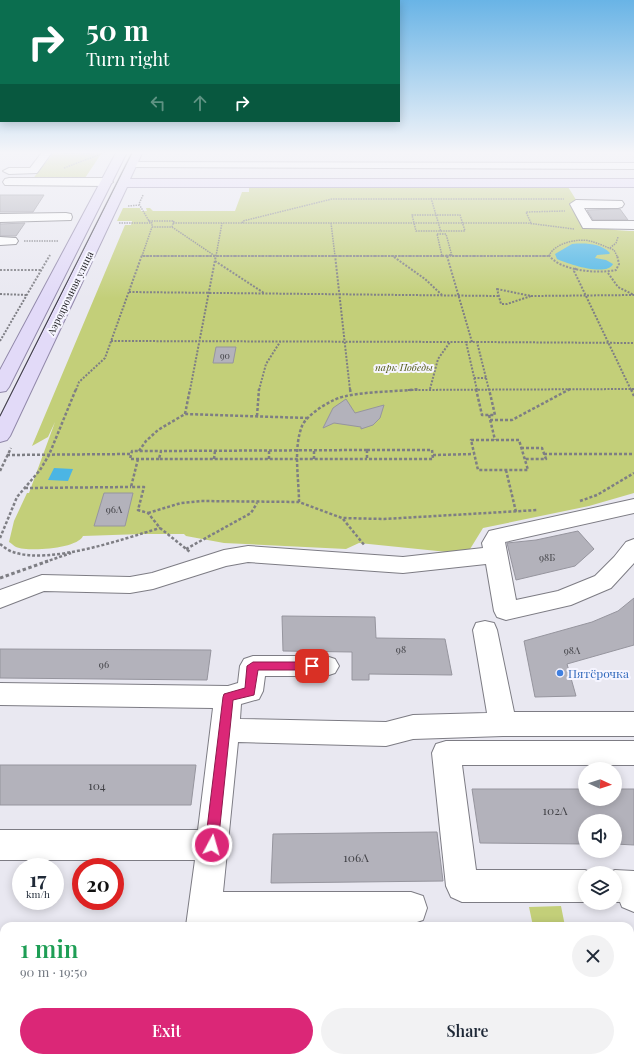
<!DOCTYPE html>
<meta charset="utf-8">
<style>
:root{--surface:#fff;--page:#f2f2f3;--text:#1f2937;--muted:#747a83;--accent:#db2777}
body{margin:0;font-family:"Playfair Display",serif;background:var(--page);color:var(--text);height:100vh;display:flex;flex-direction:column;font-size:15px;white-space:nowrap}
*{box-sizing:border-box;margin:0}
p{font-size:13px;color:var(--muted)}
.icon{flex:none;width:22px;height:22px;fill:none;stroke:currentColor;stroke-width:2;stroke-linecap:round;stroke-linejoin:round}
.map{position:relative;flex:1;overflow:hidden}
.sheet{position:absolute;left:0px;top:922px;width:634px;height:140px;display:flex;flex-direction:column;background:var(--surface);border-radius:12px 12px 0 0;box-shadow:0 2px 10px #0003}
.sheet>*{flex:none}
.guide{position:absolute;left:0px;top:0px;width:400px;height:122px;box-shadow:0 2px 10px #0003;background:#0b6e4f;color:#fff;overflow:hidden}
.needle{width:26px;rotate:93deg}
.controls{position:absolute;left:578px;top:762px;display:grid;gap:8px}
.controls a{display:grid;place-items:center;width:44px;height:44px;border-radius:50%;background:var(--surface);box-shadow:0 2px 10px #0003;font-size:20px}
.speed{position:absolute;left:12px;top:858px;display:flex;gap:8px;font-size:20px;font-weight:700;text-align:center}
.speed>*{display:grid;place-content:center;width:52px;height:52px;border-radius:50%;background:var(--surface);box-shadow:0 2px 10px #0003;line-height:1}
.speed small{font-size:10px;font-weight:400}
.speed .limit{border:6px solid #d22;background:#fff;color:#111}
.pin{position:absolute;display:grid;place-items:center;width:34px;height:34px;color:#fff;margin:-17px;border-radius:8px;box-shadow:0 2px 6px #0006}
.me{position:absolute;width:44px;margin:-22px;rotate:6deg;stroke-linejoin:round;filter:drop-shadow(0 0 3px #0008)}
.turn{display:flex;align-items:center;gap:14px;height:84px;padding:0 20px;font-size:18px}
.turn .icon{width:52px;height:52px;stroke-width:2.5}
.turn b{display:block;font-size:28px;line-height:34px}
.lanes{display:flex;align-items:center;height:38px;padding:0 20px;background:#0003;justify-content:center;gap:20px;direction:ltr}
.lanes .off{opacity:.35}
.round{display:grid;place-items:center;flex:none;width:42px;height:42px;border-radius:21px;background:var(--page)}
.overview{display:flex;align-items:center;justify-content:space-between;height:68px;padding:0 20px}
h1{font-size:24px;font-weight:600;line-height:30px;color:#1e9e55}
.button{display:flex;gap:8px;margin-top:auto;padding:8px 20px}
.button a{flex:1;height:46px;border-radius:24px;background:var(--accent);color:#fff;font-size:16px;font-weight:600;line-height:46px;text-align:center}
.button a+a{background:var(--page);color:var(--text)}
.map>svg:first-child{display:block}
.green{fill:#c3cf79}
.water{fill:#4bb5e4}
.building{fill:#b3b2bb;stroke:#96959e}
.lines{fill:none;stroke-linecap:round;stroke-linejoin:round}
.minor-casing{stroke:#7d7c84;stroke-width:2}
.major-casing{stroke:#9188a9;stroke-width:2}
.path-far3{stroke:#7e7e84;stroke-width:1.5;stroke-dasharray:1.5 1;stroke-linecap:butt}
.path-far2{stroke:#7e7e84;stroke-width:2;stroke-dasharray:2 1.5;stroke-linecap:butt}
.path-far1{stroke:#7e7e84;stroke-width:2.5;stroke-dasharray:3 2;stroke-linecap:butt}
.path{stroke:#7e7e84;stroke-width:3;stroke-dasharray:3.5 2.5;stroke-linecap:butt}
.minor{fill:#fff;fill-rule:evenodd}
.major{fill:#e2daf8;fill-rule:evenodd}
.tram{stroke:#3e3e42;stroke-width:1}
.route{fill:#db2777;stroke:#8e194d}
.shop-dot{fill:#3f7fe0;stroke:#f6f5ff;stroke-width:1.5}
.labels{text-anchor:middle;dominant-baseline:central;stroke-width:4;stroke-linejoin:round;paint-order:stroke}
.far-number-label{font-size:9px;fill:#424247}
.far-street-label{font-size:10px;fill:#1d1d20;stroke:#f6f5ff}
.far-park-label{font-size:10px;font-style:italic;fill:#545c1a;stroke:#f6f5ff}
.number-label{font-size:10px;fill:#424247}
.shop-label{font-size:12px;fill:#366cbe;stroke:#f6f5ff;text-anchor:start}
.near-number-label{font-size:12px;fill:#424247}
</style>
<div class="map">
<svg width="634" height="1062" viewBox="0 0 634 1062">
<rect width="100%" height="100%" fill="#e9e8f1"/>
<path class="green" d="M55 151H103L83 181H31Z
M249 187H568C591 222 588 230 634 231V493L589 506 483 528 467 554 359 543 346 549 224 543 186 536 184 534H142L83 536C77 549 28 552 16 547 14 546 11 543 9 542L14 521 27 493H29L55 422 48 437 32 446 125 225H131L132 221H117L123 208H140L141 211H147L146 208H150L153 211H235L242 192H249Z
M561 906 565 926H533L529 907Z"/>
<path class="water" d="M572 244C585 243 600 243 610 253L609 254 597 255 595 258 606 260 613 264C607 277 568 264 557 259L555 254Z
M54 468 73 469 68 481 48 480Z"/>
<path class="building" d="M0 195H44L33 212H0Z
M620 209 628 220H593L587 210Z
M0 223V224L25 223 16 236H0Z
M216 347H236L233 363H213Z
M346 399 355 413 384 405 380 418 373 425 361 429V427L334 423 323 428 333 408Z
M104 493H133L125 526H94Z
M578 531 594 549 575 566 516 580 507 543 536 540Z
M634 598V645L567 664 576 696 535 697 524 641 592 622 618 611Z
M282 616 375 617 376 638 445 639 452 675 369 674V680H352V652L283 651Z
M0 649 211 650 207 680 0 678Z
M0 765H196L191 805H0Z
M472 789H585V799H615V789H634V845L615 844V821H585V844L480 843Z
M437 832 443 881 271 883 273 834Z"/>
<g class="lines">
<g class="minor-casing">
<path id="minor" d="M43 151H53L37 173 9 174 3 171 9 168H30Z
M132 162 634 163V169L128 167 126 165 128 163Z
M9 178H107L113 182 107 186 5 185 3 182 5 179Z
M576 200 622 201 624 204 622 207 618 208H584L592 221H634V229L583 228 570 204Z
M66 213 71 214 72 217 71 220 0 222V214Z
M0 237 16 238 18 241 16 244 0 245Z
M634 499V513L505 542 516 600 558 591 595 576 614 557 626 542 634 539V563L611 588 571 605 506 620 497 617 494 611 486 564 403 573 248 562 226 566 153 589 130 593 44 591 0 608V590L42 575 130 577 152 573 224 550 248 546 403 557 483 548 482 543 489 531Z
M485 621 494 623 497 630 514 712H634V736H503L413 739 386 746 238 742 223 892H411L423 896 427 908 423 920 411 924 186 926 195 860H0V830H198L213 708 0 705V683L228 686 238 683 240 666 244 659 253 656H326L335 659 339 666 335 673 326 676H265L263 691 259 699 241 704 240 719 386 722 413 715 487 713 473 630 476 623Z
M446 741H634V765H462L476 870H585L592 873H585V902H462L451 897 446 886 432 753 436 744Z
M615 870 634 871V912L622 907 620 902H615V873H608Z
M0 995H4V1031H0Z
M170 1058H208L207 1062H169Z"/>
</g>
<g class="major-casing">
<path id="major" d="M117 151 127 152 9 387 6 391 0 392V370Z
M133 151H143L130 179H634V187H127L10 436 7 440 0 442V417Z"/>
</g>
<path class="path-far3" d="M61 153 94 154
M64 168 106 152
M143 195 139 204 149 221
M431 198 441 232
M128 206 140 205
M412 215H460L465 231H416Z
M149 221H174L172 227H152V223Z
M119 223H152
M173 223H527L574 229
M242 223 243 221 332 199H564
M331 223 335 256
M531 223 526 212 565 211
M172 227 215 256
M437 234H446L452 256H442Z
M24 241H58
M610 248 616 243 618 237
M142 256 152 227
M143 256H442
M216 256 222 223
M452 256H549
M549 256C554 243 578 238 590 241 598 243 606 247 614 250L617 256"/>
<path class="path-far2" d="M335 255 350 390
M549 255C559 271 599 274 616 270L619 264 617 255
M143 256H442
M442 256 452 255
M447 256 472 342
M452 256H549
M394 257 425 279 442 295
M215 261 264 293
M576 268 574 271 631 390
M0 270H41
M608 273 618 287 634 295
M497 289 531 296 507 304H501Z
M129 292 499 296
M0 294 27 295
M531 296 634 295
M0 341 50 255
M111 341 466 342
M477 342 634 343
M474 378H486
M486 378 489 390
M430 389 438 359 450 342
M76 390 79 382 105 358 142 255
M190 390 216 255
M259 390 266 364 280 342
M408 390 634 389
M477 390 466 342H477L486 378
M568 390 571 389"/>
<path class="path-far1" d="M350 389 351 395
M476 389 482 415H495L489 389
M631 389 634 396
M185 414 190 389
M489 415 495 440
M257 416 259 389
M490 420H512L570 389
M471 440H519L528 470H478Z
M521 448H542L546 459H525
M367 450V459
M367 450 161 451 159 459H367
M367 450H432L433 459H367
M139 451 146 441 158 430 185 414 307 418
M269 451V459
M314 451V459
M544 454H634
M7 455 131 454
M433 455 474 454
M138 459 131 487H144L138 510 148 513 160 528 190 552
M159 459H130L132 451H161
M214 459 215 451
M506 470 516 512
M0 471 11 448
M25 488 131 487
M580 501 597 495 634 473
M299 502C299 479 293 449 302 426 307 414 333 398 346 396 370 391 395 392 419 389
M148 513 181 503 201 501 299 502 342 518 384 519 538 510
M343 519 365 546
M0 538 17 497 40 470 49 455 76 389
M0 544C4 547 9 551 13 552 50 565 123 539 160 528
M186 549 251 513 257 503
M45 562 71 553"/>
<path class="path" d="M0 578 48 561"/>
<use href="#minor" class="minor"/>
<use href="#major" class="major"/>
<path class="tram" d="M0 416 133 151"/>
</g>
<linearGradient id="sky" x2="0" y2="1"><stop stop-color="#69b4e6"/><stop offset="0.51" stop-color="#f5f5f9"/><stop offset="1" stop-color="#f5f5f9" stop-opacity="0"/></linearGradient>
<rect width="634" height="299" fill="url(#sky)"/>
<path class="route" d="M253 662H312L317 666 312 670H258L254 695 233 700 218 845 216 849 212 851 207 849 205 845 223 697 224 694 245 688 247 666Z"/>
<circle class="shop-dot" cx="560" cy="673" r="4"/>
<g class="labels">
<g class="far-number-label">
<text x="225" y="355">90</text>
</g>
<g class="far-street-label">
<text transform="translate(70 293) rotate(-64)">Аэродромная улица</text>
</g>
<g class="far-park-label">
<text x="404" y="367">парк Победы</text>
</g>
<g class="number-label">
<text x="114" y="509">96А</text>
<text x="547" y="557">98Б</text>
<text x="401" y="649">98</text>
<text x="572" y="650">98А</text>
<text x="104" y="664">96</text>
</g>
<g class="shop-label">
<text x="568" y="673">Пятёрочка</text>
</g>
<g class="near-number-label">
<text x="97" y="785">104</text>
<text x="555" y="810">102А</text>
<text x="356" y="857">106А</text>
</g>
</g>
</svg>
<div class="controls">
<a><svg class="needle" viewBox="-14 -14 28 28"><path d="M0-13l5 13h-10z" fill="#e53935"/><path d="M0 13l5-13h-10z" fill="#747a83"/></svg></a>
<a><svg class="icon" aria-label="sound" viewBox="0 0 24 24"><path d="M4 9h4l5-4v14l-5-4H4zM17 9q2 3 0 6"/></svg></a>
<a><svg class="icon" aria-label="layers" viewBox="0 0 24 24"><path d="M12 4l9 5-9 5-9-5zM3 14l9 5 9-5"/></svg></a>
</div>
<div class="speed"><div>17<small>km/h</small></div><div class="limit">20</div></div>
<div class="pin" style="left:312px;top:666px;background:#d93025"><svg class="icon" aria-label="arrive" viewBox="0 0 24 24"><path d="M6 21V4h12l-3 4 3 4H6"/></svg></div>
<svg class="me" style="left:212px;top:845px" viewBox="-20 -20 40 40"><circle r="17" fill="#db2777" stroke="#fff" stroke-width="3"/><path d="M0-11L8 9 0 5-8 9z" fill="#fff"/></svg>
<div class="guide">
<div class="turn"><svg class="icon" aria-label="right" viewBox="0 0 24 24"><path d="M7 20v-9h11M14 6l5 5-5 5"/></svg><div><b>50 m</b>Turn right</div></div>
<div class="lanes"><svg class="icon off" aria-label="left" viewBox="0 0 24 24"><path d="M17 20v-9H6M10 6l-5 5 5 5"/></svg><svg class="icon off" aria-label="ahead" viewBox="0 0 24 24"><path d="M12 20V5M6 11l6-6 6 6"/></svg><svg class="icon" aria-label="right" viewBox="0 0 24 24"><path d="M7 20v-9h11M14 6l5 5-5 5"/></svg></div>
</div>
<section class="sheet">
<div class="overview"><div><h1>1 min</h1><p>90 m · 19:50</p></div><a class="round"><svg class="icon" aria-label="close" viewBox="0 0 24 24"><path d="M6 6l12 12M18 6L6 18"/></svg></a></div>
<div class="button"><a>Exit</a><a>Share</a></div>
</section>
</div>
